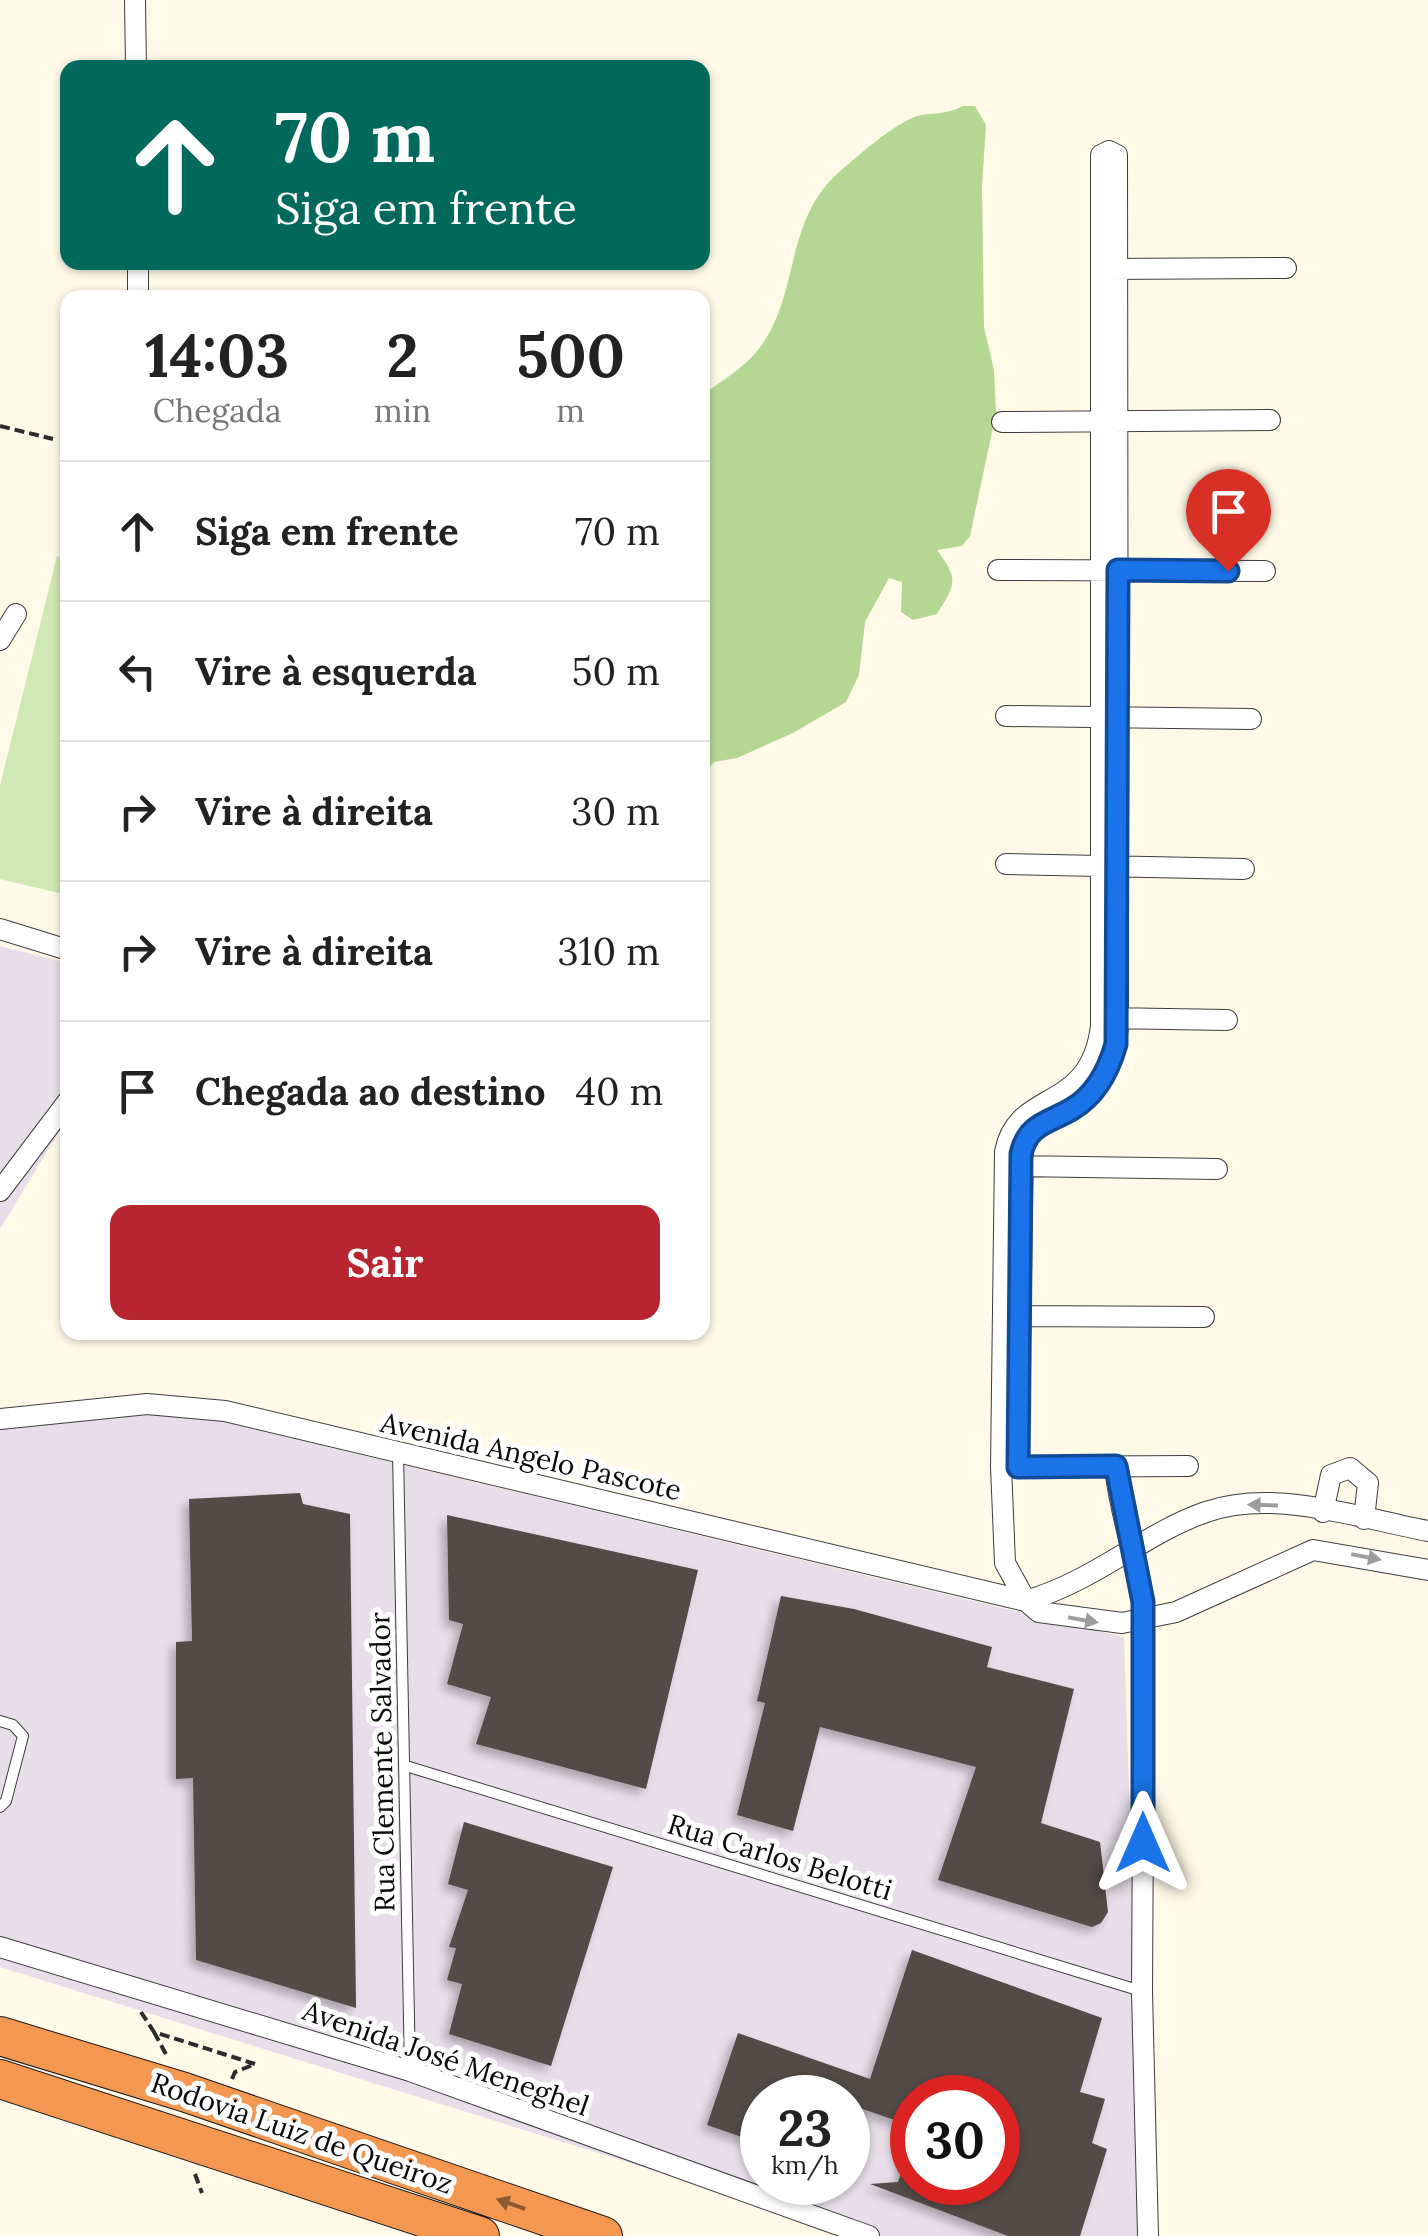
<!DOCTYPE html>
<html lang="pt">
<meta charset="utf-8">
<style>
:root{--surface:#fff;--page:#f6f6f6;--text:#222;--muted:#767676;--line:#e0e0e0;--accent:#b82530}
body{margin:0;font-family:Lora,serif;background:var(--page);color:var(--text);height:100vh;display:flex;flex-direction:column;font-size:38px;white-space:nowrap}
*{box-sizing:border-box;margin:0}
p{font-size:32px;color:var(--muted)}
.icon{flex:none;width:55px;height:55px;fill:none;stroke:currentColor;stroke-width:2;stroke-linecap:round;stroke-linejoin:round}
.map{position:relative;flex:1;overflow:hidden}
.sheet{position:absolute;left:60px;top:290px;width:650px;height:1050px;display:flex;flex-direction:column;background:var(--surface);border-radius:20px;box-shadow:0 2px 8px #0004}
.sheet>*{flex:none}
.guide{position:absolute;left:60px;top:60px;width:650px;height:210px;border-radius:20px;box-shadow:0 2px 8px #0004;background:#00695c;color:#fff;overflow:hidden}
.speed{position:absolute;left:740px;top:2075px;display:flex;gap:20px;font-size:50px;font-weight:700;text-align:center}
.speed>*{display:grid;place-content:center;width:130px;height:130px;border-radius:50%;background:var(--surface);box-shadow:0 2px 8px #0004;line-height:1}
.speed small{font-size:25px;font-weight:400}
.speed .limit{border:15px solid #d22;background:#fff;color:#111}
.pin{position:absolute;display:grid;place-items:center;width:85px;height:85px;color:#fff;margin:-102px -42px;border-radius:50% 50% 50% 0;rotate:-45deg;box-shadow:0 0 10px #0007}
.pin .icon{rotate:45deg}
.me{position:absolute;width:110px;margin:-55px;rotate:0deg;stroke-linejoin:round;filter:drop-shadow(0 0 8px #0008)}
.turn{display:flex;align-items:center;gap:35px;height:210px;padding:0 50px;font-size:45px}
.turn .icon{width:130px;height:130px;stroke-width:2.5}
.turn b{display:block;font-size:70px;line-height:85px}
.eta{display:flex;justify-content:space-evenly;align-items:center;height:170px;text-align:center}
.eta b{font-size:60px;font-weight:800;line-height:70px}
.button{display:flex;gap:20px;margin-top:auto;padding:20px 50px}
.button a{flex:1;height:115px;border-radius:20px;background:var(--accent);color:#fff;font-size:40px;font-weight:800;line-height:115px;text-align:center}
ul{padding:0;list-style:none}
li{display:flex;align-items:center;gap:30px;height:140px;padding:0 50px;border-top:2px solid var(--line)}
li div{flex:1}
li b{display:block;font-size:38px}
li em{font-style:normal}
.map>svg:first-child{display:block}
.industrial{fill:#e8deea;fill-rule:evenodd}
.green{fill:#d0e8b3}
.forest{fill:#b4d893}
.building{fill:#534b47;filter:url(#shadow)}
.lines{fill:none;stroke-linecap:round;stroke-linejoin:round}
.lane-casing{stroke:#3d3d3d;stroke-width:12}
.street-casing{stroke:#3d3d3d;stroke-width:22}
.highway-casing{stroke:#1b1b1b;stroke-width:40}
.path{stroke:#2c2c2c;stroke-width:4;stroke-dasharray:10 5;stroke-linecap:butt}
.lane{stroke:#fff;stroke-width:10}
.street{stroke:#fff;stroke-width:20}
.highway{stroke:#f39751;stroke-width:38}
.oneway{fill:#9d9d9d}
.oneway2{fill:#8a5831}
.route-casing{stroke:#114b97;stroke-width:25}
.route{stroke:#1a73e8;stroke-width:18}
.labels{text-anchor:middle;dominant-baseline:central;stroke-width:10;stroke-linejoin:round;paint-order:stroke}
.street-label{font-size:28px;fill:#0a0a0a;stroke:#fff}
</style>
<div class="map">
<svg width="1428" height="2236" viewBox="0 0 1428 2236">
<defs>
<filter id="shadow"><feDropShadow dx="-5.5" dy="5.5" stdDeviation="5" flood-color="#0004"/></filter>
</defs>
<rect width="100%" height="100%" fill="#fffae8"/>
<path class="industrial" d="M0 946 68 963 67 1119 0 1229Z
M148 1404 1124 1637 1144 2236H865L0 1967V1413ZM762 2098H848V2182H762ZM912 2098H998V2182H912Z"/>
<path class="green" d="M57 556 68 558 67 895 0 879V786Z"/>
<path class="forest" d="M963 106H975L986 125 982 186 984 327 994 370 996 413 970 536 962 546 937 550C959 580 956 583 937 614L913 620 901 612 902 582 889 578 865 622 859 675 846 702 793 733 737 758 714 762 707 770V780L702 779V395C723 380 746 367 761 346 800 292 784 222 838 173 859 155 888 129 912 118 926 111 942 117 963 106Z"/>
<path class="building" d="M300 1493 303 1504 350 1514 356 2008 196 1960 193 1778 176 1779V1642L192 1641 189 1499Z
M447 1515 698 1570 646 1789 476 1744 491 1697 447 1684 463 1624 449 1620Z
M781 1596 854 1609 992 1647 987 1667 1074 1689 1041 1823 1100 1842 1108 1912 1101 1923 1092 1927 938 1880 976 1767 820 1727 793 1831 737 1815 765 1703 757 1701Z
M464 1822 613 1867 551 2066 449 2034 462 1984 447 1980 456 1948 449 1947 468 1890 448 1884Z
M912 1950 1102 2018 1080 2092 1105 2099 1092 2143 1107 2149 1080 2236H1008L870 2184 898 2182 910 2149 912 2182H998V2098H912V2126L848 2104V2098H762V2144L707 2125 738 2033 870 2079Z"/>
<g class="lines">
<g class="lane-casing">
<path id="lane" d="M398 1453 410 2071
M0 1721 13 1725 23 1736 6 1801 0 1807
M406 1766 1141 1991"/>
</g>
<g class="street-casing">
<path id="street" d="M135 0 136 68
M138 262V298
M1108 269 1286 268
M1002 422 1270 420
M998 570 1265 571
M0 640 16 614
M1006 716 1251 719
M1006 864 1244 869
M0 929 68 950
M1108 1018 1227 1020
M1012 1166 1217 1169
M0 1191 68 1101
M1011 1316 1204 1317
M0 1419 147 1404 225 1411 1026 1601 1039 1612 1122 1623 1176 1612 1313 1550 1428 1570
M1008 1467 1188 1466
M1018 1467 1023 1145C1033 1122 1053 1121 1073 1109 1101 1091 1113 1059 1118 1028L1117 155 1109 151 1101 155V1026C1090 1115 1017 1087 1005 1152L1001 1467 1005 1563 1026 1601
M1115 1467C1120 1519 1141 1568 1144 1621L1142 1992 1148 2236
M1323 1512 1331 1475 1350 1468 1368 1483 1364 1519
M1026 1601C1097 1580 1143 1534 1206 1512 1275 1488 1359 1518 1428 1531
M0 1947 410 2071 869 2236"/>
</g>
<g class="highway-casing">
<path id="highway" d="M0 2036 184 2092 603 2236
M0 2079 480 2236"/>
</g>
<path class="path" d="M0 426 53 439
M141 2012 154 2032 255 2064
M154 2032 168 2058
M232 2079 235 2072 255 2064
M195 2174 202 2193"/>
<use href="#lane" class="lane"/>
<use href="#street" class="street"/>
<use href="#highway" class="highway"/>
</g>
<defs><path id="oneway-solid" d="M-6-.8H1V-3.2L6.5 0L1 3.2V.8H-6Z" transform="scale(2.5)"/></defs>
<g class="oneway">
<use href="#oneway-solid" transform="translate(1263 1505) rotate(-178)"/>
<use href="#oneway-solid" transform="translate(1366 1557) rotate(11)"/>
<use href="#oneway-solid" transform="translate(1083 1620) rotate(10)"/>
</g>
<use class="oneway2" href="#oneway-solid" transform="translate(511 2204) rotate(-161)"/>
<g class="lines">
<g class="route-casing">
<path id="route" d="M1143 1843V1602L1116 1466 1018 1467 1021 1154C1028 1123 1049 1123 1072 1109 1096 1095 1109 1069 1116 1044L1118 570 1228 571"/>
</g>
<use href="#route" class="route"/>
</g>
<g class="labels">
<g class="street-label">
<text transform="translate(531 1456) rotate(13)">Avenida Angelo Pascote</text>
<text transform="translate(382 1762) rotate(-91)">Rua Clemente Salvador</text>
<text transform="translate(780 1857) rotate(17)">Rua Carlos Belotti</text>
<text transform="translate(446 2058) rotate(19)">Avenida José Meneghel</text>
<text transform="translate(302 2133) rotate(19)">Rodovia Luiz de Queiroz</text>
</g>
</g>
</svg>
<div class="speed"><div>23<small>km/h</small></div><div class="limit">30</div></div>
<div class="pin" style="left:1228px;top:571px;background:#d93025"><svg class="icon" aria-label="arrive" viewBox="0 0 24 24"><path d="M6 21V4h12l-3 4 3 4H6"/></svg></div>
<svg class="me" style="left:1143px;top:1843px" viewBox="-20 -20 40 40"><path d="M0-17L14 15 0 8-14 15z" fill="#1a73e8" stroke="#fff" stroke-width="4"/></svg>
<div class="guide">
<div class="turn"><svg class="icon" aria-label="ahead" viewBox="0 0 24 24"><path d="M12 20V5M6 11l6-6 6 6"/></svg><div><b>70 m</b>Siga em frente</div></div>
</div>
<section class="sheet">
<div class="eta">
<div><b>14:03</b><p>Chegada</p></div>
<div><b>2</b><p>min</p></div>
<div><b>500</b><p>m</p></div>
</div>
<ul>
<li><svg class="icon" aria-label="ahead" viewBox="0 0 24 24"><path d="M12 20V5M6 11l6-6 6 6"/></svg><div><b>Siga em frente</b></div><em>70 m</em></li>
<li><svg class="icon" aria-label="left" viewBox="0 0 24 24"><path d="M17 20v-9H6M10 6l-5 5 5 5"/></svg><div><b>Vire à esquerda</b></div><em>50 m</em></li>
<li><svg class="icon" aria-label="right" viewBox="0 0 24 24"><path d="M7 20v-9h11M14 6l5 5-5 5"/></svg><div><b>Vire à direita</b></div><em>30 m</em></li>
<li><svg class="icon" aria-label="right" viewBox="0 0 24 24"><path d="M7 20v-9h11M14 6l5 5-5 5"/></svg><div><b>Vire à direita</b></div><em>310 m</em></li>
<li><svg class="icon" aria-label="arrive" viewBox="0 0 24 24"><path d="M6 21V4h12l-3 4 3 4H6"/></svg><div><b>Chegada ao destino</b></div><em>40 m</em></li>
</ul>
<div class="button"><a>Sair</a></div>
</section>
</div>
